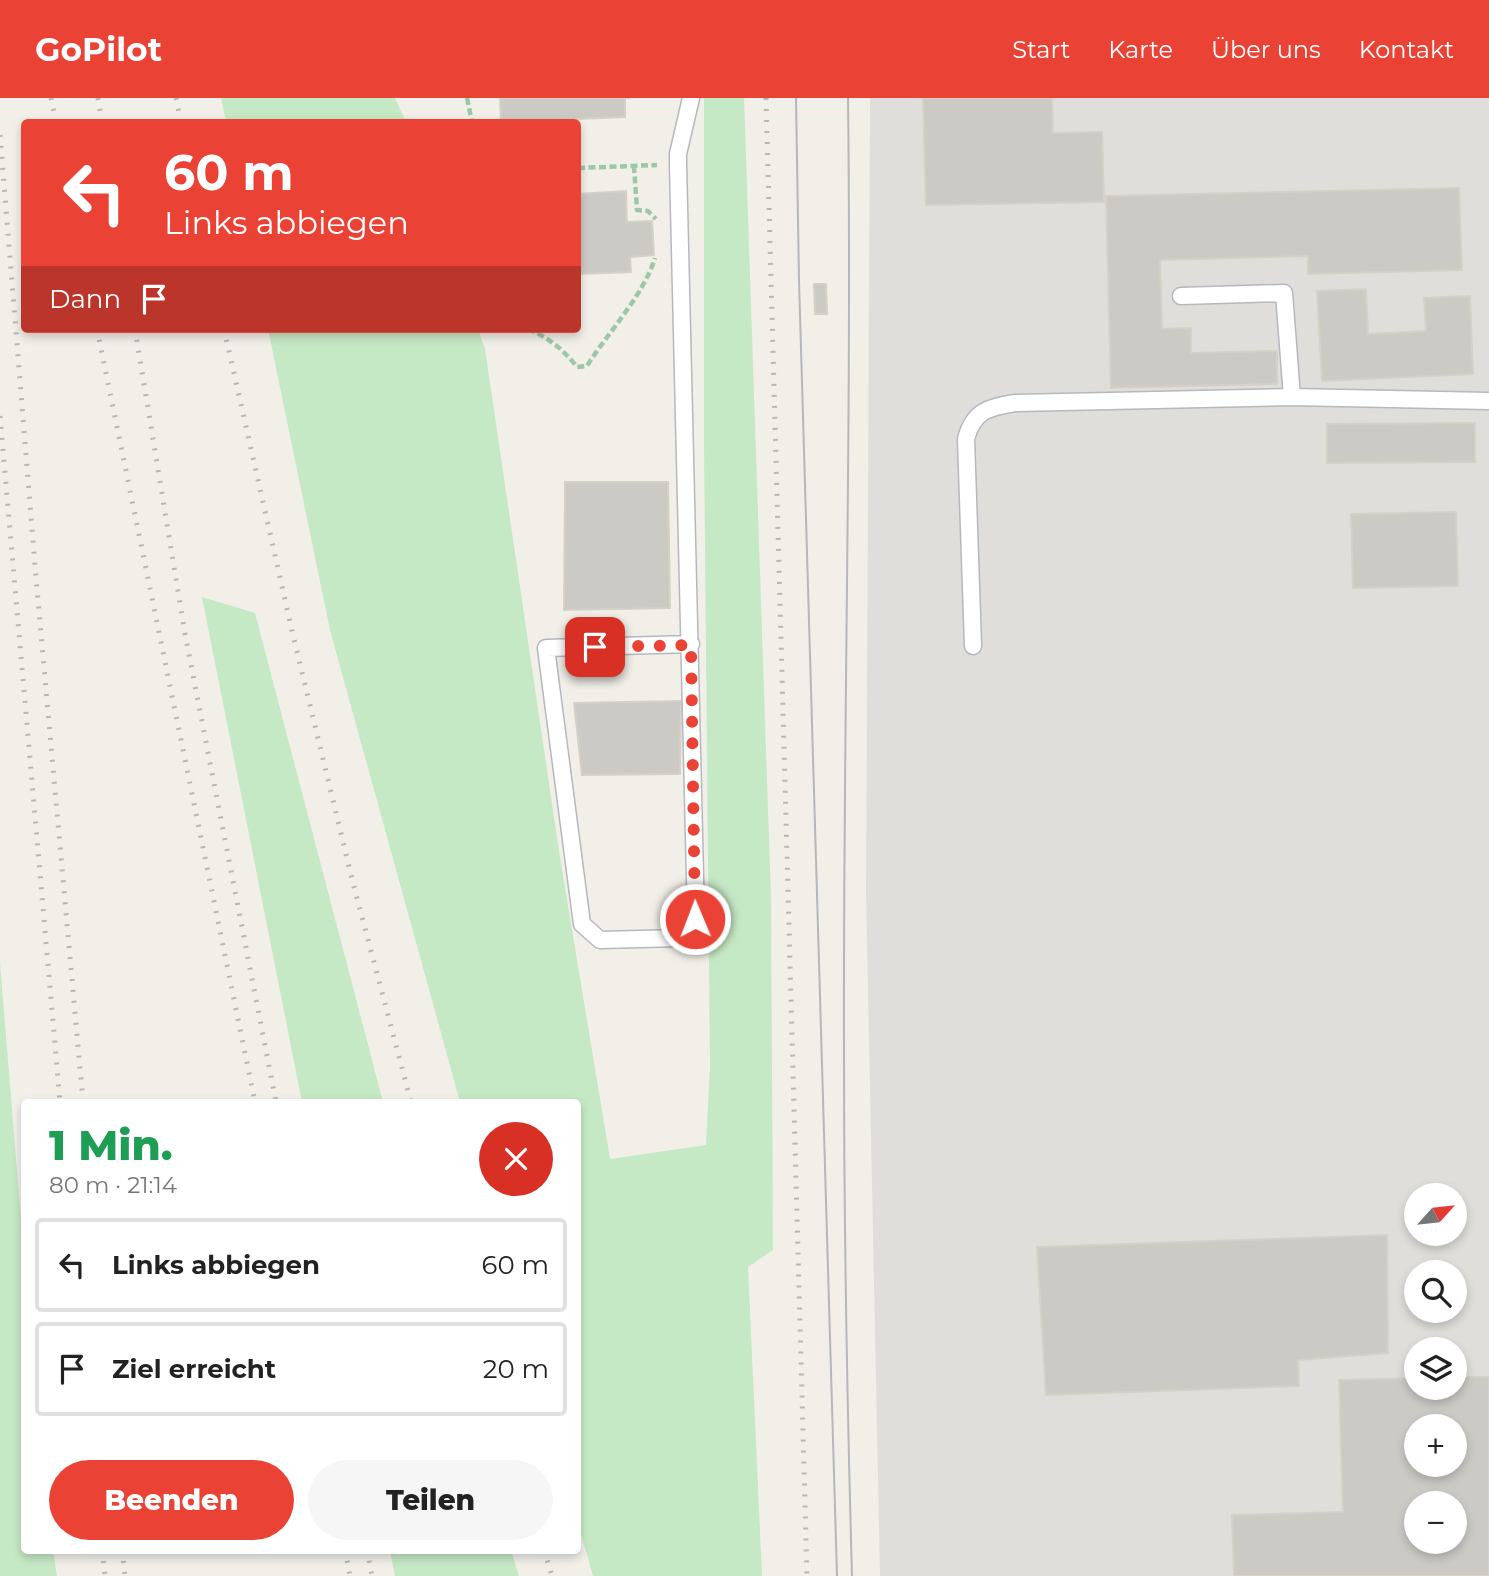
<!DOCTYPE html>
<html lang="de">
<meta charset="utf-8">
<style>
:root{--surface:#fff;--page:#f6f6f6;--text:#222;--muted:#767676;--line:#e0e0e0;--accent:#ea4335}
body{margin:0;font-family:Montserrat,sans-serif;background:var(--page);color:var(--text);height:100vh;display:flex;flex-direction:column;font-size:26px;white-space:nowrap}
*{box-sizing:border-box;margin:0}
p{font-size:23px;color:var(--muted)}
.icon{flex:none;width:38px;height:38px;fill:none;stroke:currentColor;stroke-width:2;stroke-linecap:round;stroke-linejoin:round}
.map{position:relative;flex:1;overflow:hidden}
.side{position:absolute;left:21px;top:1001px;width:560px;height:455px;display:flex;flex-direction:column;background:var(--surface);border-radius:7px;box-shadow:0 4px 10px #0003}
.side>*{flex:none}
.hud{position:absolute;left:21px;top:21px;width:560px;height:214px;border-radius:7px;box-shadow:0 4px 10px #0003;background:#ea4335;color:#fff;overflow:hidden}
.needle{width:46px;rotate:63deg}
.tools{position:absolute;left:1404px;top:1085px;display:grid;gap:14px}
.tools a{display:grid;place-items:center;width:63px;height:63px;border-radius:50%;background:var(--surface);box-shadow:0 4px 10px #0003;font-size:35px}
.pin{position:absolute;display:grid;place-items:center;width:60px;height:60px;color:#fff;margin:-30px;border-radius:14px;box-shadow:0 4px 10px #0006}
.me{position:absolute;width:77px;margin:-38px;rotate:359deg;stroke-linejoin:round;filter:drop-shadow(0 0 5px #0008)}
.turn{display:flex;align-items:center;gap:24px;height:147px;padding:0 28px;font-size:32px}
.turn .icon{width:91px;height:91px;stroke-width:2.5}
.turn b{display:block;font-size:49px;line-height:60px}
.then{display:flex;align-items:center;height:66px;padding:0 28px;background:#0003;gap:14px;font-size:26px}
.round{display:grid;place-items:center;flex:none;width:74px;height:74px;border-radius:37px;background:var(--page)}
.overview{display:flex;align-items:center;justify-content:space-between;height:119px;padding:0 28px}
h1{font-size:42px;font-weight:800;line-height:52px;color:#1e9e55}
.primary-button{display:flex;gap:14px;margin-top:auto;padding:14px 28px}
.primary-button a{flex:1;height:80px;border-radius:42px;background:var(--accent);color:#fff;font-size:28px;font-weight:800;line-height:80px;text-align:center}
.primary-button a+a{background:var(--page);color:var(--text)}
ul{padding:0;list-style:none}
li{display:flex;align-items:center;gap:21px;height:94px;margin:0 14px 10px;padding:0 14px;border:4px solid var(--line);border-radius:7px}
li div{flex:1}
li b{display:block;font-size:26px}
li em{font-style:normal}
header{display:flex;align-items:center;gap:42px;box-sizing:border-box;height:98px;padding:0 35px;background:var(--accent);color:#fff}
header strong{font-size:33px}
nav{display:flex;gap:38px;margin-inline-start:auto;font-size:24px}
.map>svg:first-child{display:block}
.industrial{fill:#e0deda;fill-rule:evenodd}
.green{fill:#c5e8c5}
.building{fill:#cccac5;stroke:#d6d1c6;stroke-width:2;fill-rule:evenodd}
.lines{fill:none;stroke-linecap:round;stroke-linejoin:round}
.service-casing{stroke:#b5b8bc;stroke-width:19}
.path{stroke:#9cc7a9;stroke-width:4.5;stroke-dasharray:7 3.5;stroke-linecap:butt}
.service{stroke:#fff;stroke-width:16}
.tram{stroke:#b6b7b8;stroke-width:2}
.rail{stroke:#b6b7b8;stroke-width:5;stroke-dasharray:2 9;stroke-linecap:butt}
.route{stroke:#ea4335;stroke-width:12;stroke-dasharray:0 21.6}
</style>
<header>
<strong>GoPilot</strong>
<nav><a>Start</a><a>Karte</a><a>Über uns</a><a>Kontakt</a></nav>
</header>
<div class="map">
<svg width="1489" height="1478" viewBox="0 0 1489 1478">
<rect width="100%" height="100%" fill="#f1efe8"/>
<path class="industrial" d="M870 0H1489V1478H880L866 795ZM1416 1097H1454V1136H1416ZM1416 1174H1454V1213H1416ZM1416 1251H1454V1290H1416ZM1416 1328H1454V1367H1416ZM1416 1405H1454V1444H1416Z"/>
<path class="green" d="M221 0H395L406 24H226Z
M704 0H744L771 801 773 1152 748 1169 762 1478H593L578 1425V1004H460L330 532 268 231H478L485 251 558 747 610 1061 706 1047 710 969 704 341Z
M202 499 255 515 383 1004H302Z
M0 865 24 1158V1452L53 1453 57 1478H0Z
M390 1453H511L519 1478H395Z"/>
<path class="building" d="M500 0H630H625V19L501 24Z
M923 0H1052L1053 35 1102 34 1104 104 926 107Z
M1459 90 1462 172 1308 176V158L1160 162 1162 231 1191 230V255L1277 253V286L1111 290 1106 98Z
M626 93 627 124 652 123 654 157 630 159 631 174 578 176V96Z
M814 186H826L827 216H815Z
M1366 191 1368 236 1426 233 1424 200 1470 198 1473 276 1322 283 1317 193Z
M1475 325V364L1327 365V326Z
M565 384H668L670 510 564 512Z
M1456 414 1458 488 1353 490 1351 416Z
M681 603 680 676 582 677 574 605Z
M1387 1137 1388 1255 1298 1262 1299 1288 1046 1297 1037 1149Z
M1454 1279H1489V1478H1234L1232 1417 1343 1414 1339 1282 1416 1280V1290H1454ZM1416 1328H1454V1367H1416ZM1416 1405H1454V1444H1416Z"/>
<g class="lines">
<g class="service-casing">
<path id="service" d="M1181 198 1284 195 1292 299 1489 303
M691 546 546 550 582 826 600 842 680 840 696 821 678 66V56L691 0
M973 548 966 341C973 313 989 309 1015 305L1292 299"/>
</g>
<path class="path" d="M467 0 472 24
M634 68 637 112 648 113 656 121
M578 70 657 67
M528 231C549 240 563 251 577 269L587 268C609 233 643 198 655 160"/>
<use href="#service" class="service"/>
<path class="tram" d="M796 0 799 182 837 1478
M848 0C852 317 843 634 844 951 844 1126 847 1302 852 1478"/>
<path class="rail" d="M51 0 56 24
M98 0 102 24
M176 0 181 24
M766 0 807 1478
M0 37 36 480 83 1004
M97 231 255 1004
M135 231 185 536 276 1004
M224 231 293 537 353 785 411 1004
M0 318 60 1004
M102 1452 105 1478
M122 1452 125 1478
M345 1452 350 1478
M367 1452 372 1478
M544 1452 552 1478"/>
</g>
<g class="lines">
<path class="route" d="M595 549 691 547 695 821"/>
</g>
</svg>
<div class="tools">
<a><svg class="needle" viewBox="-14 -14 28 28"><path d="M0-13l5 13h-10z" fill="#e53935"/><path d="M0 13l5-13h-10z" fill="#767676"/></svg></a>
<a><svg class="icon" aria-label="search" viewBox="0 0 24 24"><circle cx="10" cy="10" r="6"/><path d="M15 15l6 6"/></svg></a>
<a><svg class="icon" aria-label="layers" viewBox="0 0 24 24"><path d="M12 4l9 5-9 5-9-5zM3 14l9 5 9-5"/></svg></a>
<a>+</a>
<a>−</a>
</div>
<div class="pin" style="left:595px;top:549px;background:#d93025"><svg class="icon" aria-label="arrive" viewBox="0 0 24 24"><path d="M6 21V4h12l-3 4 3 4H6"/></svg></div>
<svg class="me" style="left:695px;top:821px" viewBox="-20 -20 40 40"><circle r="17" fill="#ea4335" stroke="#fff" stroke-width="3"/><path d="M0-11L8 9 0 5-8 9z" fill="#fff"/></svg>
<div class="hud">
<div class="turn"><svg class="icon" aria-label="left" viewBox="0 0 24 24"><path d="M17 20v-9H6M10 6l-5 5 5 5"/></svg><div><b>60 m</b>Links abbiegen</div></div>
<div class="then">Dann<svg class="icon" aria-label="arrive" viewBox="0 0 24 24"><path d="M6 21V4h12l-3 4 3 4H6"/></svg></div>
</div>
<section class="side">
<div class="overview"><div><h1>1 Min.</h1><p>80 m · 21:14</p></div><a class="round" style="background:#d93025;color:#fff"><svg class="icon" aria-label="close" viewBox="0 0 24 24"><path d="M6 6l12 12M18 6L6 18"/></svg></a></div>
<ul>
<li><svg class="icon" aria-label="left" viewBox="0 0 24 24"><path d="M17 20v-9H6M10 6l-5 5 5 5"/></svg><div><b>Links abbiegen</b></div><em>60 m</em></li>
<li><svg class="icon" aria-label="arrive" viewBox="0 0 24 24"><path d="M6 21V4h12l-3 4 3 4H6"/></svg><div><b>Ziel erreicht</b></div><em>20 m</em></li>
</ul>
<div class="primary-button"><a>Beenden</a><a>Teilen</a></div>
</section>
</div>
